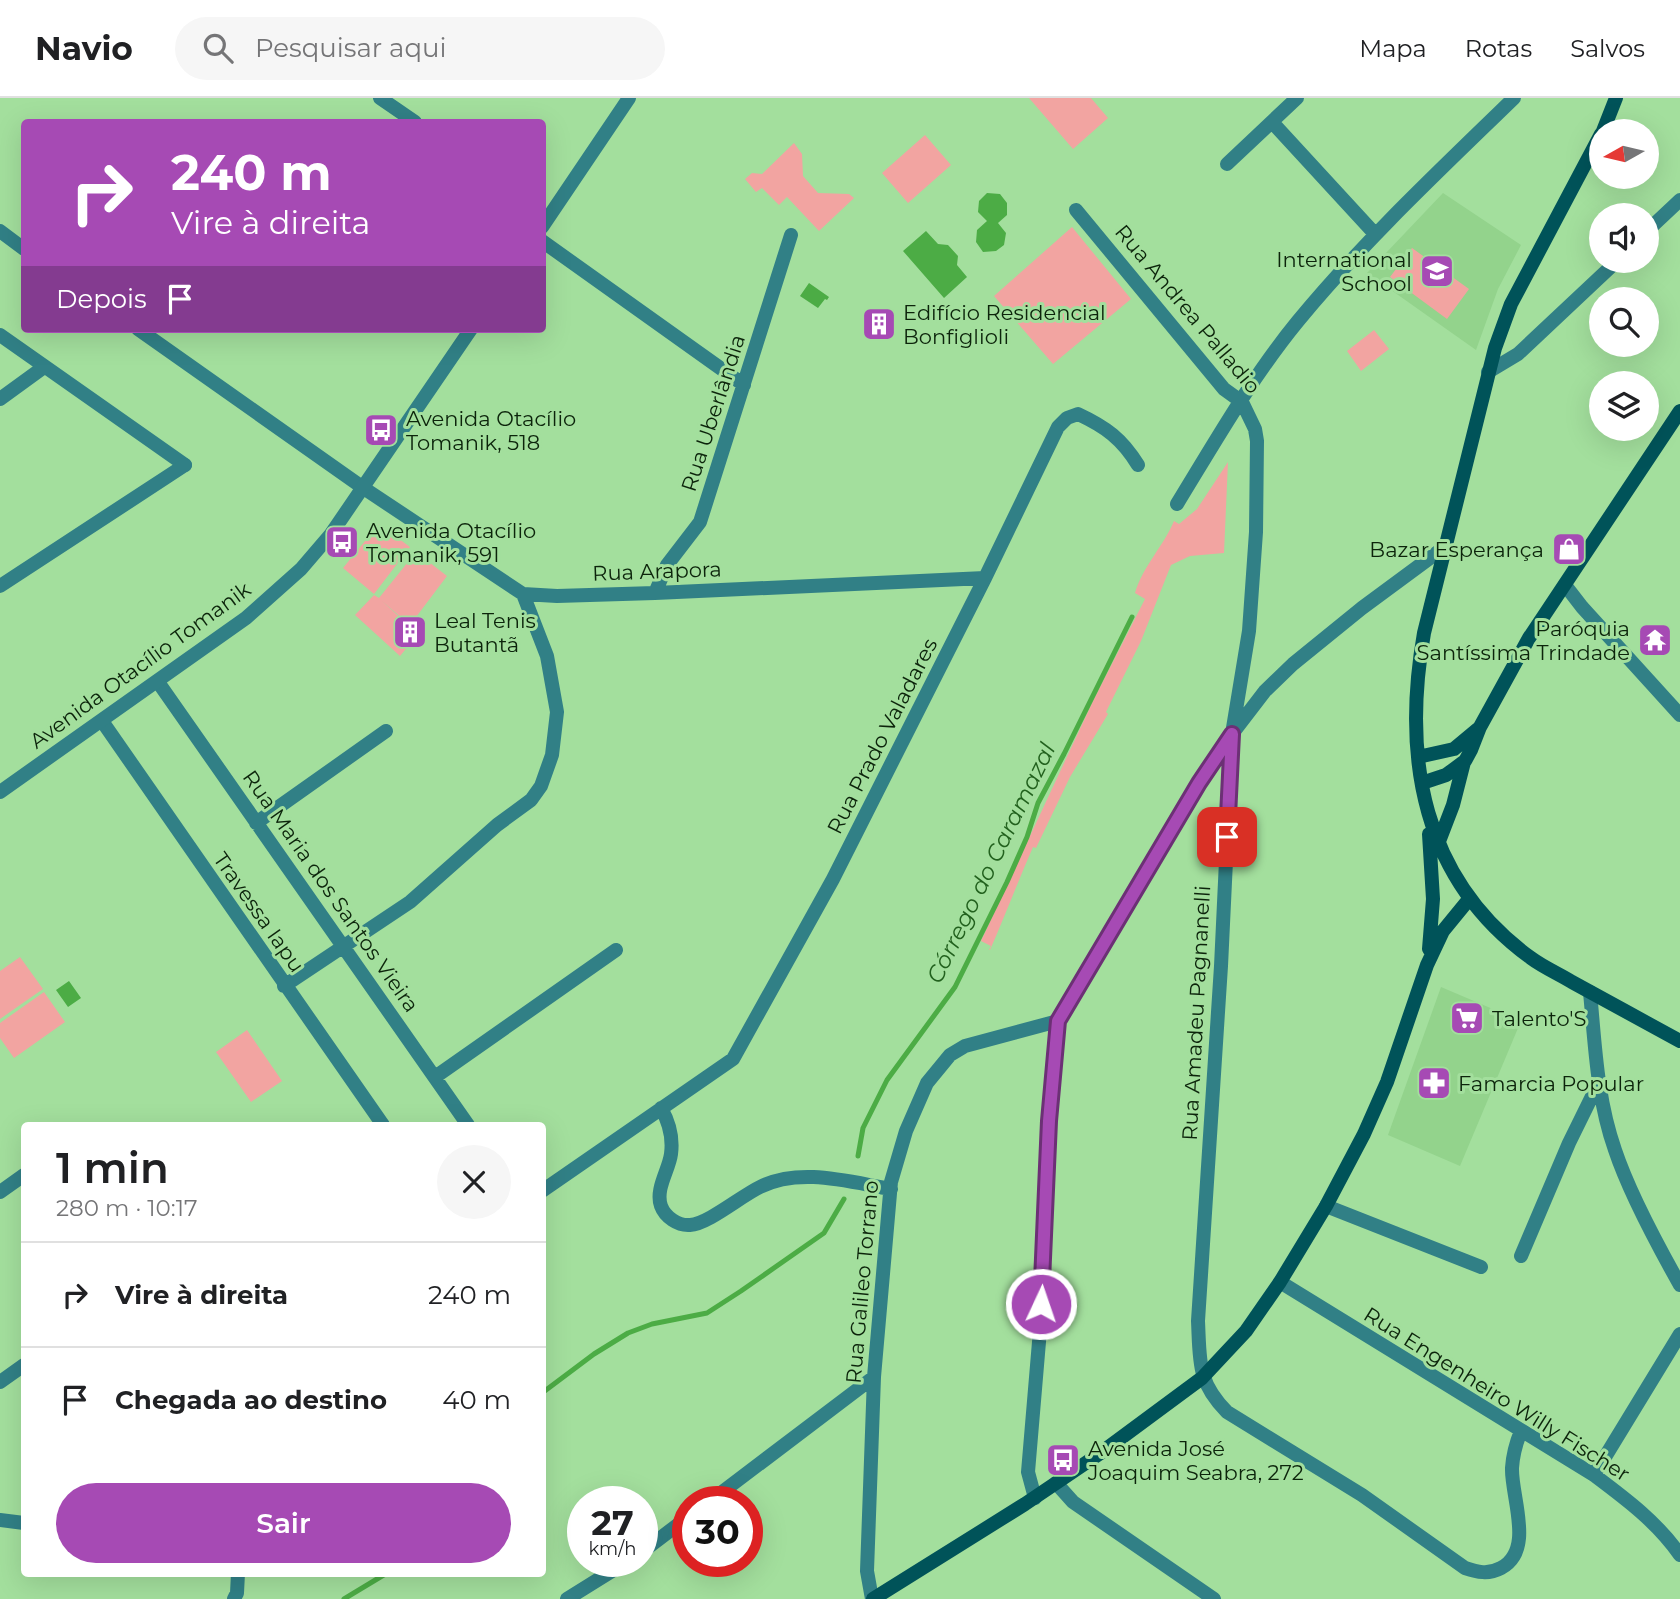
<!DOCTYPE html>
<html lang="pt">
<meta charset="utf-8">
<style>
:root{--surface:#fff;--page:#f6f6f6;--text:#202124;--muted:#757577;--line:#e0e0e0;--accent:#a64ab4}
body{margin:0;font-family:Montserrat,sans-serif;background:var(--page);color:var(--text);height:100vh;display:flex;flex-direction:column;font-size:26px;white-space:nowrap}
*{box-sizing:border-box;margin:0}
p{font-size:23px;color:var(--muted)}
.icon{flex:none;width:38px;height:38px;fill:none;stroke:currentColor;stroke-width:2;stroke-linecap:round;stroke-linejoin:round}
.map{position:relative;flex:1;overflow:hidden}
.details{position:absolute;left:21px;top:1024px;width:525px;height:455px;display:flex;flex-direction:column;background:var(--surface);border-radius:7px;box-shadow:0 7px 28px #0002}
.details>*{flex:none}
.guide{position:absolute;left:21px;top:21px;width:525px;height:214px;border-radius:7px;box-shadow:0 7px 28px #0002;background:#a64ab4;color:#fff;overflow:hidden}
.needle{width:46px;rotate:262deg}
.fabs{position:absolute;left:1589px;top:21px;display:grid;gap:14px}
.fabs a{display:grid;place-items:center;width:70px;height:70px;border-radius:50%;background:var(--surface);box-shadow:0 7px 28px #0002;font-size:35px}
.speed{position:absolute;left:567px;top:1388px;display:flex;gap:14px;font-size:35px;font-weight:700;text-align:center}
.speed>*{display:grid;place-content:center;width:91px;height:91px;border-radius:50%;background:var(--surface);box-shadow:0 7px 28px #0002;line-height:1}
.speed small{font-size:18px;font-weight:400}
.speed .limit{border:10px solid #d22;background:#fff;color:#111}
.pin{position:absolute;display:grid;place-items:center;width:60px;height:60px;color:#fff;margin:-30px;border-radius:14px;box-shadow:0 4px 10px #0006}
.me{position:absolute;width:77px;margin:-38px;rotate:3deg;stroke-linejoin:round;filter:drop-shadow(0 0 5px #0008)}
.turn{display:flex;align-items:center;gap:24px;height:147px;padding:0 35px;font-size:32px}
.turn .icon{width:91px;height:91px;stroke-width:2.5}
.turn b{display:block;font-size:49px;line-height:60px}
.then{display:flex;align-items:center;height:66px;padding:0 35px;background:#0003;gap:14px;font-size:26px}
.round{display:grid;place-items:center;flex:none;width:74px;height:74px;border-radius:37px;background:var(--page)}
.headline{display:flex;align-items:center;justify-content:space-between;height:119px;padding:0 35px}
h1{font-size:42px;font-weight:600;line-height:52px}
.primary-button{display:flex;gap:14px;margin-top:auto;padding:14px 35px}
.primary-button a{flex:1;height:80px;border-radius:42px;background:var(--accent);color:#fff;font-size:28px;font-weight:600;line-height:80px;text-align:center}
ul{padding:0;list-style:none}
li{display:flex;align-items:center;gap:21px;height:105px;padding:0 35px;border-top:2px solid var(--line)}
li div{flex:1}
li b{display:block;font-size:26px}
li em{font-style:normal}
header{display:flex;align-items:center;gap:42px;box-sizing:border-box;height:98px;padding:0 35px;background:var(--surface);border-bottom:2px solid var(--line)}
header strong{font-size:33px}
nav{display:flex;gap:38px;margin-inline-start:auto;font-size:24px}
.search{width:490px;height:63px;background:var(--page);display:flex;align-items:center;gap:18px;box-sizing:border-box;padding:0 24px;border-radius:38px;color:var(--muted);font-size:26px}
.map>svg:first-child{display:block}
.built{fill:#93d38c}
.green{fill:#f2a4a1}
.water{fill:#4cac45}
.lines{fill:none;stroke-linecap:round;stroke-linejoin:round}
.stream{stroke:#4cac45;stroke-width:5}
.pedestrian{stroke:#318086;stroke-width:14}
.minor{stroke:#318086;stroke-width:14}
.tertiary{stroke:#318086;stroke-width:14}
.secondary{stroke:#005359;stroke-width:14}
.route-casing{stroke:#6c3075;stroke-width:18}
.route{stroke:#a64ab4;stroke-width:12}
.labels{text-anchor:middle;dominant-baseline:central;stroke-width:6;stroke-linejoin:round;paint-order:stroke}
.poi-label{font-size:21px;fill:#0c240b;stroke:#a3df9d;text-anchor:start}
.street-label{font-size:21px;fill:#0c240b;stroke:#a3df9d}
.water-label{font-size:23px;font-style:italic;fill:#22611e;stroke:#a3df9d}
</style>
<header>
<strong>Navio</strong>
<div class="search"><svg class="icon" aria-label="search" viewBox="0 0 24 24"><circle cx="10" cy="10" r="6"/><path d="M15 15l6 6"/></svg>Pesquisar aqui</div>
<nav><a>Mapa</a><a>Rotas</a><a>Salvos</a></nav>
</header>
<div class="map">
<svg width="1680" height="1501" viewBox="0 0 1680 1501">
<rect width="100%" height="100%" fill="#a3df9d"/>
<path class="built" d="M1443 95 1521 147 1498 191 1476 252 1367 175Z
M1441 889 1521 923 1460 1068 1388 1037Z"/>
<path class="green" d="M1029 0H1091L1108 20 1073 51Z
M925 37 951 67 908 105 882 75Z
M794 45 802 56 803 78 818 95 849 96 854 100 819 133 787 99 779 107 762 90 756 94 745 81 752 75 762 76Z
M1072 129 1131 201 1053 266 994 198Z
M1412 150 1469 191 1447 221 1390 179Z
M1374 232 1389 251 1361 273 1347 253Z
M1228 364 1224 455 1190 458 1171 467 1141 543 1106 614 1108 616 1070 679 1036 750 1033 749C1018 783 1005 818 990 852H989L991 848 981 843 1093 603 1145 501 1135 495C1143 468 1163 449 1174 423L1179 426 1197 411Z
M379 426 410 449 374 496 343 470Z
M416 454 447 478 410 527 382 503 418 536 400 558 355 517 374 497 379 500Z
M20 859 43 891 0 921V873Z
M44 894 65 924 14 960 0 940V925Z
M247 932 282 983 251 1004 216 954Z"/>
<path class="water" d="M987 95 1000 96 1007 105V117L998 125 1006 135 1004 147 996 153 983 154 976 144 977 132 987 123 978 114 979 103Z
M926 133 938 146 948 147 958 158 957 167 967 179 944 200 903 153Z
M809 185 829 199 827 202 825 201 818 210 800 198Z
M69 883 81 900 68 909 56 892Z"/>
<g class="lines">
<path class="stream" d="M858 1058 863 1030 887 982 955 889 1007 784 1027 739 1038 705 1064 656 1132 519
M542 1295 594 1256 628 1235 652 1226 707 1215 741 1193 824 1135 844 1101
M344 1501 387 1475"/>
<path class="pedestrian" d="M1647 133 1680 102
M0 237 185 367
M1488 274 1518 256 1617 163"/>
<path class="minor" d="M380 0 415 24
M1272 24 1375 136
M1227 66 1297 0
M1076 112 1224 291 1242 304 1255 331 1257 343 1256 434 1249 533 1232 636 1221 868 1198 1223C1200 1263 1197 1284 1227 1314L1362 1397 1465 1470C1477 1474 1488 1477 1501 1470 1535 1452 1511 1399 1512 1370 1513 1356 1516 1345 1521 1333
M0 133 24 151
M542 143 744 287
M138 231 362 389 523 496 557 498 655 495 985 480
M0 301 44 269
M1177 406C1215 344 1252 279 1298 223 1364 143 1440 72 1514 0
M1565 487 1582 509 1680 617
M0 488 185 367
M655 495 667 467 700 424 791 137
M158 584C261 732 366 879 468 1027
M102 623 383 1027
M256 725 386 633
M284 888 410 804 497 727 531 702 541 688 552 657 557 614 547 558 523 496
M1590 894C1595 947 1597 1001 1615 1052 1629 1094 1658 1148 1680 1187
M435 979 616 852
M661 1010C669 1024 673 1041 671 1056 669 1072 655 1091 661 1108 665 1119 678 1128 690 1127 708 1126 741 1098 760 1089 800 1069 849 1084 891 1091
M542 1093 733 961 833 781 985 480 1058 329 1067 320 1078 316C1106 329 1122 341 1138 367
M0 1094 24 1077
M1326 1108 1481 1169
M1521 1158 1569 1045 1599 984
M1280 1184 1594 1377C1626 1401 1657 1424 1680 1457
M0 1284 24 1267
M1594 1377 1680 1236
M1056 1385 1073 1404 1214 1501
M1035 1400 1028 1374 1040 1232 1049 1023 1058 923 1199 685 1232 636 1265 593 1293 566 1362 510 1446 448
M709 1404 874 1279
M0 1422 24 1425
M642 1454 688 1419
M234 1501 237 1495 238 1475
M567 1501 628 1463
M872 1501 867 1473 874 1279 891 1084 906 1033 927 985 950 957 965 948 1058 923"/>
<path class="tertiary" d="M542 129 629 0
M0 694 246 520 301 471 331 436 471 231"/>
<path class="secondary" d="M1603 33 1616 0
M1601 36 1511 206 1495 250 1424 535C1402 660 1422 781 1531 860 1543 869 1559 876 1572 884 1608 904 1644 923 1680 943
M1418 659 1454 651 1478 631
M1422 685 1446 677 1465 663 1471 652 1480 629 1529 540 1680 313
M1438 746 1453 707 1464 664
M1429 851 1433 801 1429 736
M873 1501 1025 1406 1102 1354 1202 1280 1246 1233 1280 1184 1326 1108 1364 1036 1387 984 1427 867 1443 833 1470 800"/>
</g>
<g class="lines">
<g class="route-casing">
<path id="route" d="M1041 1206 1049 1023 1058 923 1199 685 1232 636 1227 739"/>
</g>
<use href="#route" class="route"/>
</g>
<defs>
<g id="school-square" transform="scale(1.75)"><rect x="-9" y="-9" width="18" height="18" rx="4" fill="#a64ab4" stroke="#a3df9d"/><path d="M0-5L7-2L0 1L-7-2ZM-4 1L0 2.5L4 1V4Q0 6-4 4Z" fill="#fff"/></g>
<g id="building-square" transform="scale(1.75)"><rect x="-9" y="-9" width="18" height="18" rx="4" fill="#a64ab4" stroke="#a3df9d"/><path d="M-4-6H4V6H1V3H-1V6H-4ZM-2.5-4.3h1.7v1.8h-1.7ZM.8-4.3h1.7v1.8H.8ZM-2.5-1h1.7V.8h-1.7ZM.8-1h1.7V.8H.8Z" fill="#fff"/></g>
<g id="bus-square" transform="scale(1.75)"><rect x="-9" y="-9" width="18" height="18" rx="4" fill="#a64ab4" stroke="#a3df9d"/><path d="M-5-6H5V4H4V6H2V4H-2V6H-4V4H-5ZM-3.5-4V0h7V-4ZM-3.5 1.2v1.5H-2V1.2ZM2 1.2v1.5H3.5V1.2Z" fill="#fff"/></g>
<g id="shop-square" transform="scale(1.75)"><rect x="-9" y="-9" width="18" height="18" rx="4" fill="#a64ab4" stroke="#a3df9d"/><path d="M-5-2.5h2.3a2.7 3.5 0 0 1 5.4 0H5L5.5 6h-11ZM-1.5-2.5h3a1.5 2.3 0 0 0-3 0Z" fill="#fff"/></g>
<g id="temple-square" transform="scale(1.75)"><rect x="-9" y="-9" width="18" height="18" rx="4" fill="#a64ab4" stroke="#a3df9d"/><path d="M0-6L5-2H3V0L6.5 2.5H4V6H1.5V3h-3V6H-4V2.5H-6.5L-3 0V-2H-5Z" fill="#fff"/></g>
<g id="supermarket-square" transform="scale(1.75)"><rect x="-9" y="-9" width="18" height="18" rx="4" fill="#a64ab4" stroke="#a3df9d"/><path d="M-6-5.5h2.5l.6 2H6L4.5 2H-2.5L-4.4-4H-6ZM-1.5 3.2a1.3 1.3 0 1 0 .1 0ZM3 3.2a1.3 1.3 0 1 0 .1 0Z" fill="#fff"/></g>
<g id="pharmacy-square" transform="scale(1.75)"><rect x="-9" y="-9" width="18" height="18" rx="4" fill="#a64ab4" stroke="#a3df9d"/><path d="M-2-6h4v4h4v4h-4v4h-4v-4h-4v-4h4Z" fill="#fff"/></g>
</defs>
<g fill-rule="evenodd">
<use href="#school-square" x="1437" y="173"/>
<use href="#building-square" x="879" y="226"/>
<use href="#bus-square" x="381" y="332"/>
<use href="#bus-square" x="342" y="444"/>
<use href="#shop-square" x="1569" y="451"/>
<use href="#building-square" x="410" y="534"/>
<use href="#temple-square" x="1655" y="542"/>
<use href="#supermarket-square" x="1467" y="920"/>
<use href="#pharmacy-square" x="1434" y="985"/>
<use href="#bus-square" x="1063" y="1362"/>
</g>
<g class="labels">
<g class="poi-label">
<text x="1412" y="161" text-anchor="end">International<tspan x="1412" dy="24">School</tspan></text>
<text x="903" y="214">Edifício Residencial<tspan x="903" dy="24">Bonfiglioli</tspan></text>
<text x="406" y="320">Avenida Otacílio<tspan x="406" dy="24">Tomanik, 518</tspan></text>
<text x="366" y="432">Avenida Otacílio<tspan x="366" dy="24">Tomanik, 591</tspan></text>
<text x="1544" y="451" text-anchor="end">Bazar Esperança</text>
<text x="434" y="522">Leal Tenis<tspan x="434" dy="24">Butantã</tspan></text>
<text x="1630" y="530" text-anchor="end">Paróquia<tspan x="1630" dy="24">Santíssima Trindade</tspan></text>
<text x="1492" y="920">Talento'S</text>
<text x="1458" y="985">Famarcia Popular</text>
<text x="1088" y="1350">Avenida José<tspan x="1088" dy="24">Joaquim Seabra, 272</tspan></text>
</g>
<g class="street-label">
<text transform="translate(1188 211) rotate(50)">Rua Andrea Palladio</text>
<text transform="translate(713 315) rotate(-72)">Rua Uberlândia</text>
<text transform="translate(657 473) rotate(-2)">Rua Arapora</text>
<text transform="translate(140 567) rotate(-36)">Avenida Otacílio Tomanik</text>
<text transform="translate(882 638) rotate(-63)">Rua Prado Valadares</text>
<text transform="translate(331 793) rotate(55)">Rua Maria dos Santos Vieira</text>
<text transform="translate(259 814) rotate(55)">Travessa Iapu</text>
<text transform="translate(1196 915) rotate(-87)">Rua Amadeu Pagnanelli</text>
<text transform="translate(862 1184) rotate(-85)">Rua Galileo Torrano</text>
<text transform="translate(1497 1296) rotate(32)">Rua Engenheiro Willy Fischer</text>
</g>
<g class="water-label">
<text transform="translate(991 765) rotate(-64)">Córrego do Caramazal</text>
</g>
</g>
</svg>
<div class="fabs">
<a><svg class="needle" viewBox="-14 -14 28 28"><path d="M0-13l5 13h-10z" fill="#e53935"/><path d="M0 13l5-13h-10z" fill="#757577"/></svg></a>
<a><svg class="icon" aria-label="sound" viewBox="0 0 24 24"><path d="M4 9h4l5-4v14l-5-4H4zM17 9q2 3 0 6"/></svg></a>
<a><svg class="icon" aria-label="search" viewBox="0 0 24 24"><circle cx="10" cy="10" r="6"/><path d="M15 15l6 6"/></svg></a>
<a><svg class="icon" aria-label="layers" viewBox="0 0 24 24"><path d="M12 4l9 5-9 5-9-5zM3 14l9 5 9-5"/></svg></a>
</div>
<div class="speed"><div>27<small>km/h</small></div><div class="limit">30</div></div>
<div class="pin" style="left:1227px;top:739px;background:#d93025"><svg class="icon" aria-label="arrive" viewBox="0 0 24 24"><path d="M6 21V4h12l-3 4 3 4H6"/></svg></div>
<svg class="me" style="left:1041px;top:1206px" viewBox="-20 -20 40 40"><circle r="17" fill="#a64ab4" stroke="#fff" stroke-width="3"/><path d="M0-11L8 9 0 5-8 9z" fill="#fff"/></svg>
<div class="guide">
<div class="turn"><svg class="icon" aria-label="right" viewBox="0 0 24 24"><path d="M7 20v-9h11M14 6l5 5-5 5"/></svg><div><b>240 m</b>Vire à direita</div></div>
<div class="then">Depois<svg class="icon" aria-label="arrive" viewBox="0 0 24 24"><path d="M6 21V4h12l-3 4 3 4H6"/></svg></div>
</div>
<section class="details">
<div class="headline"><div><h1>1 min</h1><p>280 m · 10:17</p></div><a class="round"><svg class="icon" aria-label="close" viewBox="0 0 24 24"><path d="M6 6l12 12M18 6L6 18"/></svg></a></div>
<ul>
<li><svg class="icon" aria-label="right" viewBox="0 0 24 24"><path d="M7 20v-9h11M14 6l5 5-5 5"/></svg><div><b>Vire à direita</b></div><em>240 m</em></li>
<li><svg class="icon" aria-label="arrive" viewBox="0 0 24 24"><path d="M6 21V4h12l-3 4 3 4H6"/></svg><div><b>Chegada ao destino</b></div><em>40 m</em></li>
</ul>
<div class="primary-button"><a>Sair</a></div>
</section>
</div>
